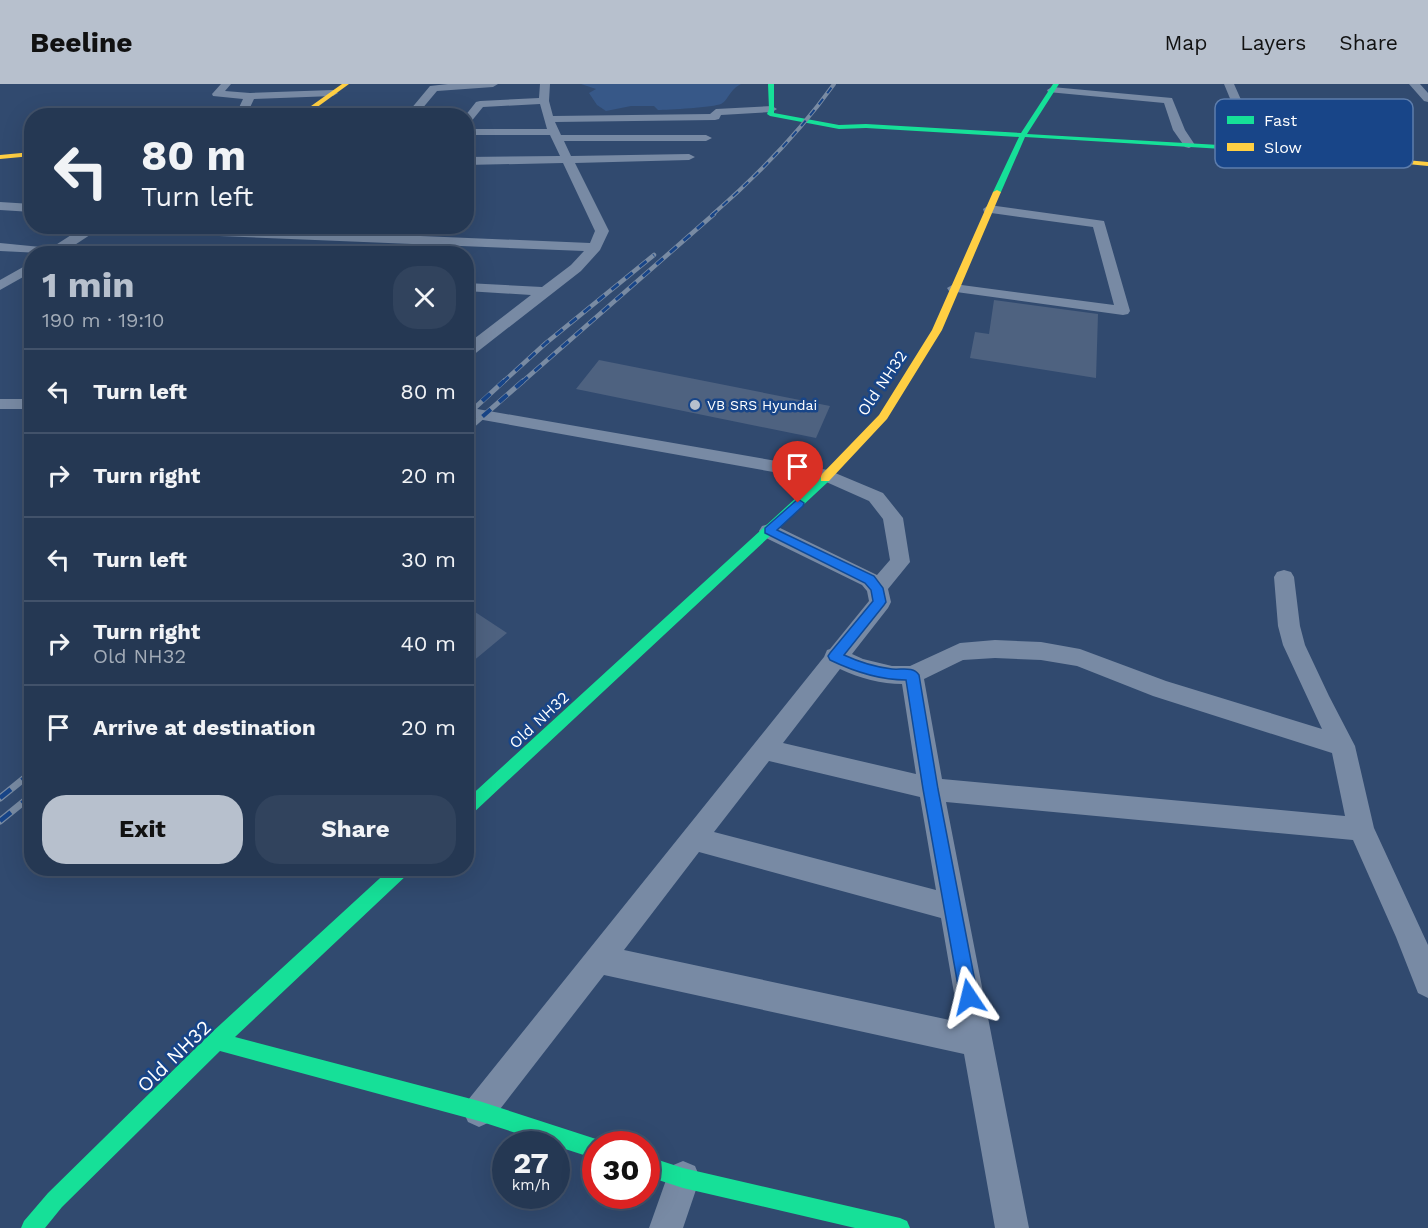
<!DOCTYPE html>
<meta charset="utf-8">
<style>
:root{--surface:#253853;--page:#31435d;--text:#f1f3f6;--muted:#a3acb8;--line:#42526a;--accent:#b7c0cd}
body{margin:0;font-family:"Work Sans",sans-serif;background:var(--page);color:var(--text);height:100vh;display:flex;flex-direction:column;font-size:22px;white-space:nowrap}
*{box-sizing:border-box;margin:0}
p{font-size:20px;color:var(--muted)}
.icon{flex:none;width:33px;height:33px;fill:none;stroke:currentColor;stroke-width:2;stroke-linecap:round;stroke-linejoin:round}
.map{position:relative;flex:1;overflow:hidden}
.details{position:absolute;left:24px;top:162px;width:450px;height:630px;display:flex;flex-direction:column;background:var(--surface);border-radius:24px;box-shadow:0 6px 24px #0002,0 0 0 2px var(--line)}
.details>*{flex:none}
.banner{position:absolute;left:24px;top:24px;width:450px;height:126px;border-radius:24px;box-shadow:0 6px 24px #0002,0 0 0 2px var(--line);background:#253853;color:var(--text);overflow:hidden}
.speed{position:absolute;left:492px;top:1047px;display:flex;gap:12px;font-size:30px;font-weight:700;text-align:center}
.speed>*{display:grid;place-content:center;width:78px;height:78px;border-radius:50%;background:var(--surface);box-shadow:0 6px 24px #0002,0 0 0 2px var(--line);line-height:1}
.speed small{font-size:15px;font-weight:400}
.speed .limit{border:9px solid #d22;background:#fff;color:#111}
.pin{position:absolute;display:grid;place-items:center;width:51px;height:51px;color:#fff;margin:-62px -26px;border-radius:50% 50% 50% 0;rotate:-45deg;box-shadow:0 0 6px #0007}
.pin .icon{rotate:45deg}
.me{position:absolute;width:66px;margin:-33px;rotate:350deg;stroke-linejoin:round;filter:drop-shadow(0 0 4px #0008)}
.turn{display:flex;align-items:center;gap:21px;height:126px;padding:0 18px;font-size:27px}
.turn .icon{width:78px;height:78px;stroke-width:2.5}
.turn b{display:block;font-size:42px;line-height:51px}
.round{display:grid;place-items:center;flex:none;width:63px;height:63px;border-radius:24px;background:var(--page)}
.head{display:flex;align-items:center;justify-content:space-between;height:102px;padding:0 18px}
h1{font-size:36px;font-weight:700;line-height:45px;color:var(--accent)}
.cta{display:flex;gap:12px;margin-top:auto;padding:12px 18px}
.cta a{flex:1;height:69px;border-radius:24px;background:var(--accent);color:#111;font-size:24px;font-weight:700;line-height:69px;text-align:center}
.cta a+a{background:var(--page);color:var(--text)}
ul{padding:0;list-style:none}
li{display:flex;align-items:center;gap:18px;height:84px;padding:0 18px;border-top:2px solid var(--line)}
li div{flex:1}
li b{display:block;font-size:22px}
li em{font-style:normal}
header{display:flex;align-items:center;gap:36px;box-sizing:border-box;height:84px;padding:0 30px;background:var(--accent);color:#111}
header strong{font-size:28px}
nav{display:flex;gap:33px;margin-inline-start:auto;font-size:21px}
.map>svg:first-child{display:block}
.water{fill:#375888}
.building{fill:#4e6280}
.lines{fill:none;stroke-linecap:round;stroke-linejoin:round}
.street{fill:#788aa4;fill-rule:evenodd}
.fast{fill:#16e098;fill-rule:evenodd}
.slow{fill:#ffcf43;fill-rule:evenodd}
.rail-far3-casing{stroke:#798ba3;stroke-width:4}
.rail-far2-casing{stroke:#798ba3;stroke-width:4.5}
.rail-far1-casing{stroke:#798ba3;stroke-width:5}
.rail-casing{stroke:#798ba3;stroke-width:7}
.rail-far3{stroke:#184588;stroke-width:2;stroke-dasharray:7;stroke-linecap:butt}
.rail-far2{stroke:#184588;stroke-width:3;stroke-dasharray:9;stroke-linecap:butt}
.rail-far1{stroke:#184588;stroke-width:4;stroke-dasharray:11;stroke-linecap:butt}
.rail{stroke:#184588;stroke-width:4.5;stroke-dasharray:14;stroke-linecap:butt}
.route{fill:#1a73e8;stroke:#114b97;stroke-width:1.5}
.poi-dot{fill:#b7c0cd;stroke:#184588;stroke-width:2}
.labels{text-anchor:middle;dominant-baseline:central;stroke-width:5;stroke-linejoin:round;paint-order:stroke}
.far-poi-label{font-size:14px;fill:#fff;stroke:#184588;text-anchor:start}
.street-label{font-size:16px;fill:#fff;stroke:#184588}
.near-street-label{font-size:20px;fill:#fff;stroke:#184588}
.key{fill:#184588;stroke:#5d7dac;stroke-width:1.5}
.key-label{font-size:16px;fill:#fff}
</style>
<header>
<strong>Beeline</strong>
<nav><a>Map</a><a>Layers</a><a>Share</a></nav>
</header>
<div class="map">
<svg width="1428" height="1144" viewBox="0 0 1428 1144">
<rect width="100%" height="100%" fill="#314a6f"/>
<path class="water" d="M581 0H741C729 6 728 17 721 20 715 23 667 26 658 26L654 22H631L606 27 597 21 589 9 596 5Z"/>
<path class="building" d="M994 216 1098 230 1096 294 970 274 975 248 989 250Z
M599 276 830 322 816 354 576 305Z
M466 522 507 549 466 583Z"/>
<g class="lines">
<path class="street" d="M221 0H231L225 7 250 9 333 6 338 9 333 12 254 15 246 32H235L243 15 213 12 212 10Z
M448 0H498L493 3 437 7 416 32H405L430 2Z
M540 0H550L549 17 553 32 710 30 716 25 772 22 777 25 772 28 721 31 719 35 715 36 555 38 561 51H706L712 54 706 57H564L571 72 689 70 695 73 689 76 575 79 609 147 600 166 581 187 472 272 466 274V261L531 211 466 207V199L542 203 571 181 584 167 96 147 61 170 0 167V159L51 164 85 142H181L590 159 595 147 563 79 466 81V73L560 72 550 51H466V45H547L540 20 483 23 470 39 466 40 465 32 476 18 480 17 539 14Z
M1224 0H1234L1263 65 1261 67H1253L1251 65Z
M1409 0H1420L1428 9V18L1424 17Z
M1052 3 1172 14 1185 46 1195 61 1189 64 1185 63 1173 46 1164 19 1048 8 1047 6Z
M0 118 32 120V128L0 126Z
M989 121 1104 137 1130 227 1128 230 1123 231 949 207 947 204 954 200 1114 221 1093 143 984 128 983 125Z
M32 178V188L0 206V196Z
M0 315H32V325H0Z
M466 323 828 386 883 409 903 434 910 478 888 505 891 518 888 524 852 570 863 575 892 582H910L960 559 995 556 1041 558 1080 565 1166 597 1322 645 1283 561 1278 542 1274 493 1277 488 1284 486 1291 488 1294 493 1300 542 1305 561 1329 612 1355 662 1374 744 1428 861V914L1418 909 1396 853 1353 756 946 718 1029 1144H995L964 970 604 891 490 1038 479 1043 468 1038 463 1027 468 1016 824 573 827 566 830 565 869 517 867 507 862 501 762 452 759 447 762 442 769 440 776 442 877 491 890 476 883 435 869 417 824 397 466 333ZM995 574 1041 576 1077 582 1153 612 1332 669 1345 732 942 695 924 595 963 576ZM840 585C859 594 882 600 902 600L916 690 783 659ZM769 677 920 713 936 806 714 748ZM699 768 941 834 959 938 624 866Z
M683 1077 695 1082 700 1094 683 1144H649L671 1082Z"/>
<path class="fast" d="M768 0H774V29L839 41 866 40 1021 49 1053 0H1059L1027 50 1273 64 1276 66 1273 68 1025 53 1001 108 997 110 993 108 1019 53 866 44 839 45 770 32 767 30 769 25Z
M825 390 831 394 829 397 471 731 466 733V716L821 391Z
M391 784H411L409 789 235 953 479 1017 596 1055 604 1060H596V1075L479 1037 220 967 62 1123 45 1144H21L24 1137 48 1109 210 950Z
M646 1072 683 1084 900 1134 907 1137 910 1144H855L683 1104 646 1092Z"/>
<path class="slow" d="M342 0H349L305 32H297Z
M1273 64 1428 78V82L1271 67Z
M32 68V72L0 75V71Z
M997 106 1001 108 942 246 887 335 829 397H821V391L879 331 932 246 993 108Z"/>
<g class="rail-far3-casing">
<path id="rail-far3" d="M712 131C757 92 799 49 834 0"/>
</g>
<g class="rail-far2-casing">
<path id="rail-far2" d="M502 299 546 259 654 171
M521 299 714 130"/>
</g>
<g class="rail-far1-casing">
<path id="rail-far1" d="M466 332 504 297
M466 347 523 297"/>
</g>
<g class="rail-casing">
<path id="rail" d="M0 714 32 688
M0 737 32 711"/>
</g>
<use href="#rail-far3" class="rail-far3"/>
<use href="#rail-far2" class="rail-far2"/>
<use href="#rail-far1" class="rail-far1"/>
<use href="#rail" class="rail"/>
</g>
<path class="route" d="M798 415 804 419 803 422 777 446 874 492 883 504 886 518 884 521 844 571C859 578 875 583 892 585 902 586 913 582 919 591L938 705 978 913 975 919 969 922 963 919 960 913 923 705 906 596C879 596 855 588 830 576L828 572 830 569 873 517 871 506 865 499 765 449V444Z"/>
<circle class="poi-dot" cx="695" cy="321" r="6"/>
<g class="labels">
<g class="far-poi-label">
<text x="707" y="321">VB SRS Hyundai</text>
</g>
<g class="street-label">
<text transform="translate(882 299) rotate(-56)">Old NH32</text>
<text transform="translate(539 636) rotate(-43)">Old NH32</text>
</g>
<g class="near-street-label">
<text transform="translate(174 972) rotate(-44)">Old NH32</text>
</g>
</g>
<rect x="1215" y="15" width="198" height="69" rx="9" class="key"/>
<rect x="1227" y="32" width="27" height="8" fill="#16e098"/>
<rect x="1227" y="59" width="27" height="8" fill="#ffcf43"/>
<g class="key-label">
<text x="1264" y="42">Fast</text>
<text x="1264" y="69">Slow</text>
</g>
</svg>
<div class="speed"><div>27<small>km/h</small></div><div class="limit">30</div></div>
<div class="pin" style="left:798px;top:419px;background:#d93025"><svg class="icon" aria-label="arrive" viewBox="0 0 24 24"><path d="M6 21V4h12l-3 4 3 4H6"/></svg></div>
<svg class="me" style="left:969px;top:913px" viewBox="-20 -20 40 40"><path d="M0-17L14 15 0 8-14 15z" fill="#1a73e8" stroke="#fff" stroke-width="4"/></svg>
<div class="banner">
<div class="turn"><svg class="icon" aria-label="left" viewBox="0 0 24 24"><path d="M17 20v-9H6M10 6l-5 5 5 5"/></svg><div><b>80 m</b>Turn left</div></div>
</div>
<section class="details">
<div class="head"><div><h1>1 min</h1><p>190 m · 19:10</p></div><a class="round"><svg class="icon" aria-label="close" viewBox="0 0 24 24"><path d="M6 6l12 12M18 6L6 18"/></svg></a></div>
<ul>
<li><svg class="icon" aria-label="left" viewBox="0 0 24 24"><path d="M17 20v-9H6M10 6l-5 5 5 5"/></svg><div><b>Turn left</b></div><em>80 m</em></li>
<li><svg class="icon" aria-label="right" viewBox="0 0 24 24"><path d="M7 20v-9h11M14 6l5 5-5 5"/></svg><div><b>Turn right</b></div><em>20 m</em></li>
<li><svg class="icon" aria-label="left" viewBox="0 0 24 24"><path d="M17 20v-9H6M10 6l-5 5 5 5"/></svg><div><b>Turn left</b></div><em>30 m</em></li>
<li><svg class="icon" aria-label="right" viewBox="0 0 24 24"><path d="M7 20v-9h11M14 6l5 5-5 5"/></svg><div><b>Turn right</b><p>Old NH32</p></div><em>40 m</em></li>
<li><svg class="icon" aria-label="arrive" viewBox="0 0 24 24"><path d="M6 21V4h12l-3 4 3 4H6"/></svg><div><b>Arrive at destination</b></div><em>20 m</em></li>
</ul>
<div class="cta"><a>Exit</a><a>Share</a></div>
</section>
</div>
